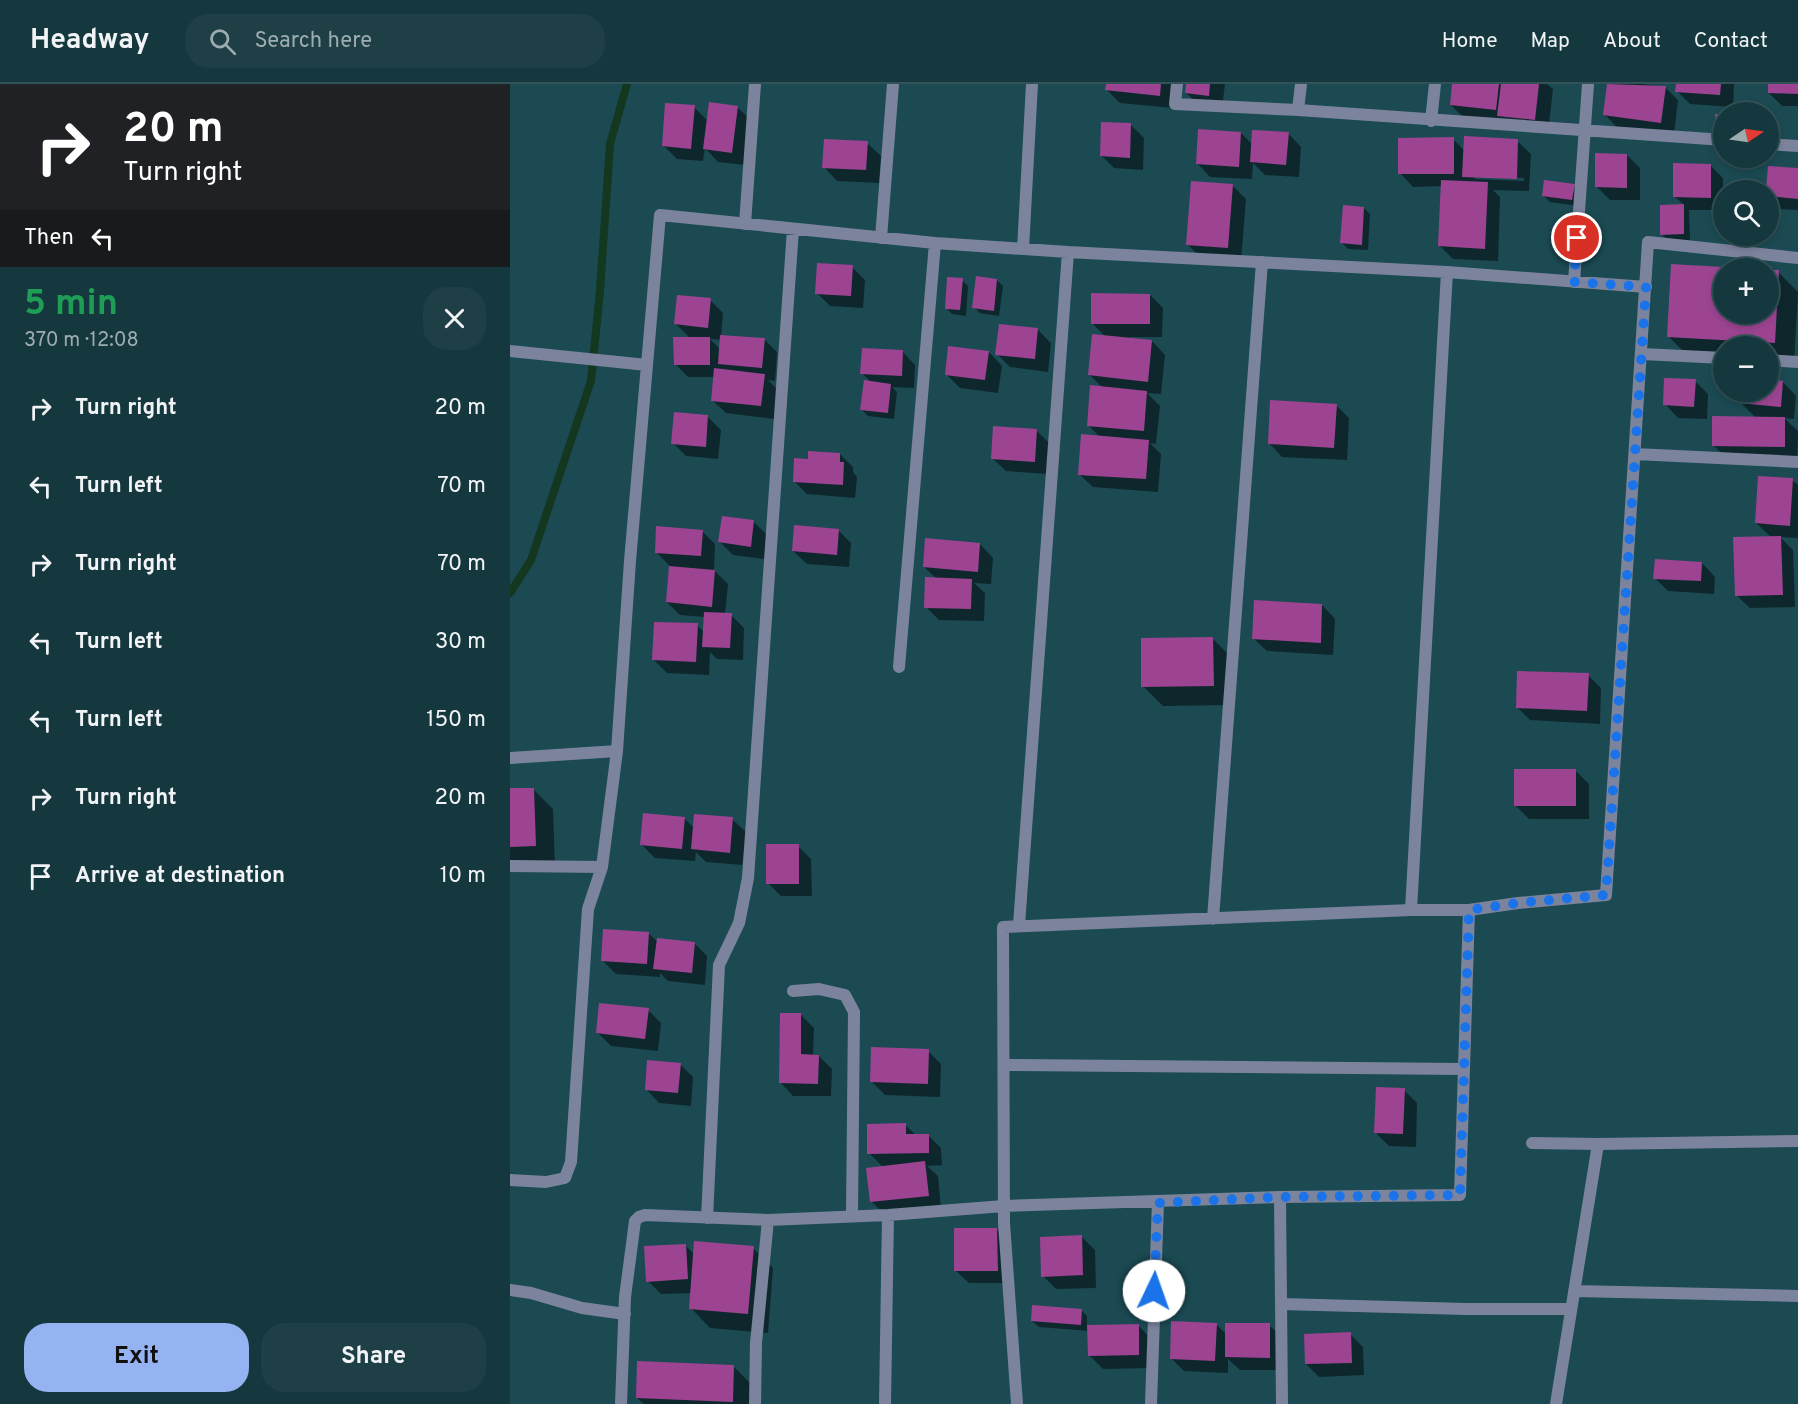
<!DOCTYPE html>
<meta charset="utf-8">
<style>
:root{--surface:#14383e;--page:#1d3f45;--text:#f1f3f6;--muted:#9dacb0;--line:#335258;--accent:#95b2f1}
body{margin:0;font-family:Overpass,sans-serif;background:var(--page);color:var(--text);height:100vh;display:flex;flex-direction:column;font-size:22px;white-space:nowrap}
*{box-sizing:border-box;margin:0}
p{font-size:20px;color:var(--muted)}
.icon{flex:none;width:33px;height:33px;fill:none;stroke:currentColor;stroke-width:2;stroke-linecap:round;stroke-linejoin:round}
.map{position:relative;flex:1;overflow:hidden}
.sheet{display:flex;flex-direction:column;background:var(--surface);width:510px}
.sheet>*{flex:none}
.hud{background:#202124;color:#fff;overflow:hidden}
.needle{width:39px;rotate:77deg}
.fabs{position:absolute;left:1203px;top:18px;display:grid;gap:12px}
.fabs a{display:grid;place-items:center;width:66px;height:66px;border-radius:50%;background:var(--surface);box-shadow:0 3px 9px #0003,0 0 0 2px var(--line);font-size:30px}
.pin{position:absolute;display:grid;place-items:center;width:51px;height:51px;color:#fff;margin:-26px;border:3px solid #fff;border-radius:50%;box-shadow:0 2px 6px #0007}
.me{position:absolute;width:66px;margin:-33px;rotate:3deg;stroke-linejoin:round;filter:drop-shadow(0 0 4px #0008)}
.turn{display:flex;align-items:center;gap:21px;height:126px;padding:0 24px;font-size:27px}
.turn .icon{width:78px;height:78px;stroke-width:2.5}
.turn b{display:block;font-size:42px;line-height:51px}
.then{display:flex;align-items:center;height:57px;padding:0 24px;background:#0003;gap:12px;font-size:22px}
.round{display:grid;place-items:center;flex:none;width:63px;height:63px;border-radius:24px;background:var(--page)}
.summary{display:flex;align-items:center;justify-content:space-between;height:102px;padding:0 24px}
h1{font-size:36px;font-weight:700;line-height:45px;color:#1e9e55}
.button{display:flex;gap:12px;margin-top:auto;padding:12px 24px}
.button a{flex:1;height:69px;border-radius:24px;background:var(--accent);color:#111;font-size:24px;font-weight:700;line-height:69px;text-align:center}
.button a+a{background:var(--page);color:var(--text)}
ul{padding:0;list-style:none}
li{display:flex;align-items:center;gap:18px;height:78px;padding:0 24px}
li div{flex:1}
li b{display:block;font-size:22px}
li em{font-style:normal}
header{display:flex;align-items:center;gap:36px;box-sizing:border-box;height:84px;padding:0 30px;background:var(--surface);border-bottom:2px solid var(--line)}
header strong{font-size:28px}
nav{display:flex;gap:33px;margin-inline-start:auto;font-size:21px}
.search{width:420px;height:54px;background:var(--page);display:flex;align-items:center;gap:15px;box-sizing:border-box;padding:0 21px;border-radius:24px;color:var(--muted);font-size:22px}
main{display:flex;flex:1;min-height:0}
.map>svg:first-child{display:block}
.shadow{fill:#0007;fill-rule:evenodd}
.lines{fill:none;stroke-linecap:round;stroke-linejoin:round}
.stream{stroke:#13371f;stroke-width:8}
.building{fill:#9c4491}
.street{stroke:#7c849d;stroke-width:12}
.route{stroke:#1a73e8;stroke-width:10;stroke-dasharray:0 18}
</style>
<header>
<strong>Headway</strong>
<div class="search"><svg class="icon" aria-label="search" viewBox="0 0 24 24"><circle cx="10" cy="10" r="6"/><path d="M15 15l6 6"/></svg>Search here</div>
<nav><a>Home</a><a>Map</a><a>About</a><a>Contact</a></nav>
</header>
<main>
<section class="sheet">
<div class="hud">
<div class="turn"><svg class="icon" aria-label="right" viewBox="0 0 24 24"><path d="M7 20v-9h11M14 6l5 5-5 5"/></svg><div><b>20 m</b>Turn right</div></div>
<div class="then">Then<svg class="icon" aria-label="left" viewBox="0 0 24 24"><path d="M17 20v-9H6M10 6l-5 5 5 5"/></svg></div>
</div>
<div class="summary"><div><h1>5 min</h1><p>370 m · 12:08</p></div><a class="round"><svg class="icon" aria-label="close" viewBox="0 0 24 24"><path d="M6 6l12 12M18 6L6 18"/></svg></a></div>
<ul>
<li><svg class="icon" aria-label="right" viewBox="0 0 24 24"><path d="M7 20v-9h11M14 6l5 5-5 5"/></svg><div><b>Turn right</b></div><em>20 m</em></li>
<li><svg class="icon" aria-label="left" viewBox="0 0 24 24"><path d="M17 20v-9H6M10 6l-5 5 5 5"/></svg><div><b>Turn left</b></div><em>70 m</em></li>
<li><svg class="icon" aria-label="right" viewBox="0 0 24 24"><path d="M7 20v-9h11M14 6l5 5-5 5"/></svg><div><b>Turn right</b></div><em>70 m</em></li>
<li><svg class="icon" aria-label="left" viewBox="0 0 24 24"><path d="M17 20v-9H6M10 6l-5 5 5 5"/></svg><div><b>Turn left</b></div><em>30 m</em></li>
<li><svg class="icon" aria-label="left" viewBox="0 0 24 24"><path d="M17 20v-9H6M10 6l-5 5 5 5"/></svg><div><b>Turn left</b></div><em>150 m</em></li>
<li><svg class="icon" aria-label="right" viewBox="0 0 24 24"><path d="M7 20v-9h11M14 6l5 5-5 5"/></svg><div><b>Turn right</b></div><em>20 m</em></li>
<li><svg class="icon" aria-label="arrive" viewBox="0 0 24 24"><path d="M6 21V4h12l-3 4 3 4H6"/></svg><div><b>Arrive at destination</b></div><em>10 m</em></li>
</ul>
<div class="button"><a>Exit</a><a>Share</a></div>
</section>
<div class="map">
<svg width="1288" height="1320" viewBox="0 0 1288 1320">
<rect width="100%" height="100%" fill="#1b4a53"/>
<path class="shadow" d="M597 0H665L663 24 610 19 597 6Z
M677 0H715L712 25 690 22 676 9Z
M943 0H990L992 2V0H1037L1043 5 1038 49 954 34 941 21Z
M1099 0H1132L1155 3 1168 16 1164 51 1108 44 1095 31Z
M1167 0H1224L1223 23 1180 20 1167 7Z
M1259 0H1288V22H1272L1259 9Z
M184 23 198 37 227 23 241 36 235 81 208 78 195 64 193 77 167 75 154 62Z
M1258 39 1263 44V61H1258Z
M621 41 634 54 633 86 604 84 591 71Z
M731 49 743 61 778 49 791 63 789 93 755 91 743 79 742 95 700 93 687 79Z
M943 55 955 67 1007 57 1021 70 1019 107 983 106 990 113 988 177 943 175 930 162 933 102 903 103 890 89ZM965 92 1014 94V97L965 95Z
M357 59 371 72 369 99 327 97 314 83Z
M1117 71 1130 84V116H1100L1087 103Z
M1200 81 1213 94V126H1179L1180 156H1158L1151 150 1174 121 1165 113Z
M1259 83 1288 86V126L1271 125 1258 112Z
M723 102 736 115 731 177 690 173 677 160Z
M1064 102 1070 108 1068 122 1040 118 1034 112Z
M854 124 860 130 858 166 838 165 832 159Z
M342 183 355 196 353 224 320 222 307 209Z
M1268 188 1288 208 1284 279 1258 277V262H1214V274L1178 272 1158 252 1214 230H1258Z
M452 196 458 202 456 232 442 230 436 224Z
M487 196 493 202 489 232 470 229 464 223Z
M640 211 653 224 652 253H620L619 255 642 257 655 271 651 310 637 309 650 322 646 360 640 359 651 370 648 408 583 403 569 390 591 354 578 341 593 304 580 291 595 252 582 239Z
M200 216 213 229 211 252 254 255 267 268 265 297 258 296 267 305 264 335 216 329 202 316 205 293H178L165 280 180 254 166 240ZM200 255 212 256 211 266Z
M528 246 541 259 538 288 500 283 487 270Z
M392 267 405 281 404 304 382 303 387 308 384 335 358 332 352 326 362 299 352 289Z
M479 268 492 282 488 309 450 304 436 290Z
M1185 297 1198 310 1197 335 1168 334 1155 320Z
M1273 298 1286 312 1284 335 1274 334 1288 347 1287 376 1217 374 1203 361 1246 334 1230 318 1231 308H1258Z
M826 321 839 334 837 376 772 373 759 359Z
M197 332 211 346 208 375 176 372 163 359Z
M526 346 539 359 537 390 496 387 482 374Z
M330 370 343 383V388L347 393 345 414 297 410 284 397 299 377Z
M1282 396 1288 401V454L1270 453 1283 466 1285 523 1240 524 1226 511 1261 453 1246 439Z
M244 438 257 451 254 475 223 471 210 458Z
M328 446 341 459 339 483 297 480 283 467Z
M192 447 205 460 204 486 218 500 215 530 221 531 234 544 233 576 207 575 200 568 199 591 157 589 144 576 187 541 194 548 195 533 170 531 157 518 160 482 146 468Z
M470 460 483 474 481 500 464 499 475 509 474 537 429 536 416 523 427 495 414 483Z
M1192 479 1205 493 1204 510 1158 507 1145 494Z
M812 521 825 535 823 571 757 567 743 554Z
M702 554 722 574 723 621 653 622 633 602Z
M1078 591 1091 604 1090 640 1020 636 1007 623Z
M1066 687 1079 700V735H1019L1006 722Z
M23 705 43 725 45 782 0 783V706Z
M174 734 184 744 222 735 236 748 232 781 196 778 186 768 185 777 145 774 132 761Z
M288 762 301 775 302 812H271L258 799Z
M138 849 148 858 184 859 197 872 195 901 158 897 150 889V893L106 890 93 877Z
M138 926 151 939 148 967 101 962 88 949Z
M291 931 304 944 303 972H309L322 985 321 1012H283L270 998Z
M418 967 431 980 430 1013 375 1011 362 998Z
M170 980 183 993 181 1022 149 1019 136 1005Z
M894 1006 907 1019 906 1063 879 1062 866 1049Z
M395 1041 406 1051H418L431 1064 432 1081 417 1082 428 1092 431 1125 374 1130 361 1117 373 1083 359 1069Z
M487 1146 500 1159V1199H459L445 1186Z
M572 1153 585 1166 586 1204 546 1205 533 1192Z
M176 1162 185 1171 243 1164 263 1184 258 1249 200 1244 181 1224 182 1209 151 1210 138 1197Z
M571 1226 577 1232V1242L628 1241 641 1255 642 1284 593 1285 580 1272 579 1247 529 1243 522 1237Z
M706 1240 717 1251 759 1241 773 1254 772 1286H730L718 1275V1289L674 1287 661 1274Z
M840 1250 853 1263 854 1291 809 1293 796 1280Z
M223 1282 243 1302V1320H134L127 1314Z"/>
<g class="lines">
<path class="stream" d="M0 509 21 476 81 297 90 207 100 60 117 0"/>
</g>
<path class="building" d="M596 0H651L650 12 595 6Z
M676 0H700L699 12 675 9Z
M942 0H989L986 26 940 21Z
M991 0H1029L1025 36 987 32Z
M1097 0 1156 2 1151 39 1093 31Z
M1166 0H1211L1210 11 1165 8Z
M1258 0H1288V10L1258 9Z
M199 18 228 22 222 69 193 65Z
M155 19 185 21 181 65 152 62Z
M1205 30H1214V49H1205Z
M591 38 621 39 620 74 590 72Z
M688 45 731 48 729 83 686 80Z
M742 46 779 48 776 81 740 78Z
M954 52 1008 55 1007 95 952 93Z
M944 53V90H888V54Z
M314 55 358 57 356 86 312 84Z
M1085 69 1117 70V104L1085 103Z
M1163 79 1201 80V114L1163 113Z
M1258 82 1288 84V115L1258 112V106H1256Z
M931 96 978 98 975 165 928 162Z
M1034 96 1065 100 1062 116 1032 112Z
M681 97 723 100 718 164 676 161Z
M1174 120V150L1150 151V121Z
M833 121 854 123 852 161 830 159Z
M307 179 343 181 341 212 305 210Z
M1161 180 1214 183V230H1258V186H1269L1265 259 1157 253Z
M466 192 487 195 484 227 462 224Z
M437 193 453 194 450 226 435 225Z
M581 209 640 210V240H581Z
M167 211 201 214 198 244 164 240Z
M489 240 528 244 525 275 485 271Z
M582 250 642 256 638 298 578 291Z
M210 251 255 254 252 284 208 280Z
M163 253H200V281H164Z
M438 262 479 267 475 296 435 291Z
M352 264 393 266 392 292 350 290Z
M204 284 255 290 251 322 201 317Z
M1154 294 1186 295 1184 323 1153 321Z
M1258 295 1273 297 1271 323 1229 319 1230 308H1258Z
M354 296 381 300 378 329 350 326Z
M580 301 637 307 634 347 577 342Z
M760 316 827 320 824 364 758 360Z
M164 328 198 331 196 363 161 360Z
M1202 332 1275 333V363L1202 362Z
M483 342 527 345 525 378 481 375Z
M571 350 639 356 636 395 568 391Z
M298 367 330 369V378H334L333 401 283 398 284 374 298 375Z
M1248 392 1283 394 1280 442 1245 439Z
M212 432 244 436 241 463 208 458Z
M284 441 329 445 327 471 282 467Z
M146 442 193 446 191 472 145 469Z
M1271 452 1273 511 1225 512 1223 453Z
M415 454 470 459 468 488 413 483Z
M1145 475 1192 478 1191 497 1143 495Z
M159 482 205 486 202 523 156 518Z
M415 493 462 495 461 525 414 524Z
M744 516 812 520 811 559 742 555Z
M194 528 222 529 220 564 192 563Z
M144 538 188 539 186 578 142 576Z
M703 553 704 602 631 603V554Z
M1007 587 1079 589 1077 627 1006 624Z
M1004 685H1066V722H1004Z
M0 704H24L26 762 0 763Z
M133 729 175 733 172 765 130 761Z
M184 730 223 733 220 769 181 765Z
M256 760H289V800H256Z
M93 845 139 848 137 880 91 877Z
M147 854 185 858 182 889 143 885Z
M89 919 139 924 135 955 86 949Z
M270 929H291V970L309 971 308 1000 269 999Z
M361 963 419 965 418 1000 360 998Z
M137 976 171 979 168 1009 135 1006Z
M866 1003 895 1004 893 1050 864 1049Z
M396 1039V1050H419V1069L357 1070V1040Z
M415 1077 419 1112 360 1118 356 1084Z
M444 1144H487L488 1187H444Z
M572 1151 573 1191 531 1193 530 1153Z
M184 1157 244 1162 238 1230 179 1225Z
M176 1160 178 1195 136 1198 134 1162Z
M522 1221 572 1225 571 1241 521 1237Z
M661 1237 707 1239 705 1277 660 1275Z
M715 1239H760V1274L715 1273Z
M629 1240V1271L578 1272 577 1241Z
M841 1248 842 1279 795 1280 794 1250Z
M127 1277 224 1281 223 1318 126 1314Z"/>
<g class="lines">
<path class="street" d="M667 0 665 20 788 26 1214 56
M788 26 791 0
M921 37 925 0
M1258 60 1288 62
M235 140 245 0
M371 154 383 0
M513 165 522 0
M1064 198 1078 0
M0 267 137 281
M1132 270 1214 274
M1258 276 1288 278
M1125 370 1288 378
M389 583 425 159
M0 674 107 667
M0 782 92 783
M901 826 937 188
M703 835 752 178
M509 841 558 168
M283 907 309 905 335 911 344 928 342 1131
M495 981 953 985
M1022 1059 1088 1060
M0 1096 36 1098 55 1094 61 1078 78 825 92 783 107 667 120 477 150 131 425 159 558 168 937 188 1136 203
M770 1113 772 1320
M197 1134 209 881 229 839 238 794 283 145
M0 1206 21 1209 72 1224 115 1230
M1064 1207 1288 1212
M771 1220 956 1225H1061
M111 1320 115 1213 125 1137 129 1133 135 1131 258 1136 378 1131 494 1122 770 1113 950 1111 959 826
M245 1320 246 1259 258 1136
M375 1320 378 1131
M507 1320 494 1139 493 843 901 826H959L1008 819 1096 811 1138 158 1288 174
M641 1320 648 1118
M1046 1320 1088 1060 1288 1057"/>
</g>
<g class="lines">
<path class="route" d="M644 1207 648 1119 770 1113 950 1111 959 826 1008 819 1096 811 1136 203 1064 198 1067 154"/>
</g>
</svg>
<div class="fabs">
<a><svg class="needle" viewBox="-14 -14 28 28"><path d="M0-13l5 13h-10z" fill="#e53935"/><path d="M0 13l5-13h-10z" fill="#9dacb0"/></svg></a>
<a><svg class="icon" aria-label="search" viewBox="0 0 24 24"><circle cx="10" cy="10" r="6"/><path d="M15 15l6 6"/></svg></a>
<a>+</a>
<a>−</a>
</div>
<div class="pin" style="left:1067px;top:154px;background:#d93025"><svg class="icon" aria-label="arrive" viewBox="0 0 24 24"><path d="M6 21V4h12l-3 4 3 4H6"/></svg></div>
<svg class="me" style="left:644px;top:1207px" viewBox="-20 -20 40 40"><circle r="19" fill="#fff"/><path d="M0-13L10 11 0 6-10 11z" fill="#1a73e8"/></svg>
</div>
</main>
